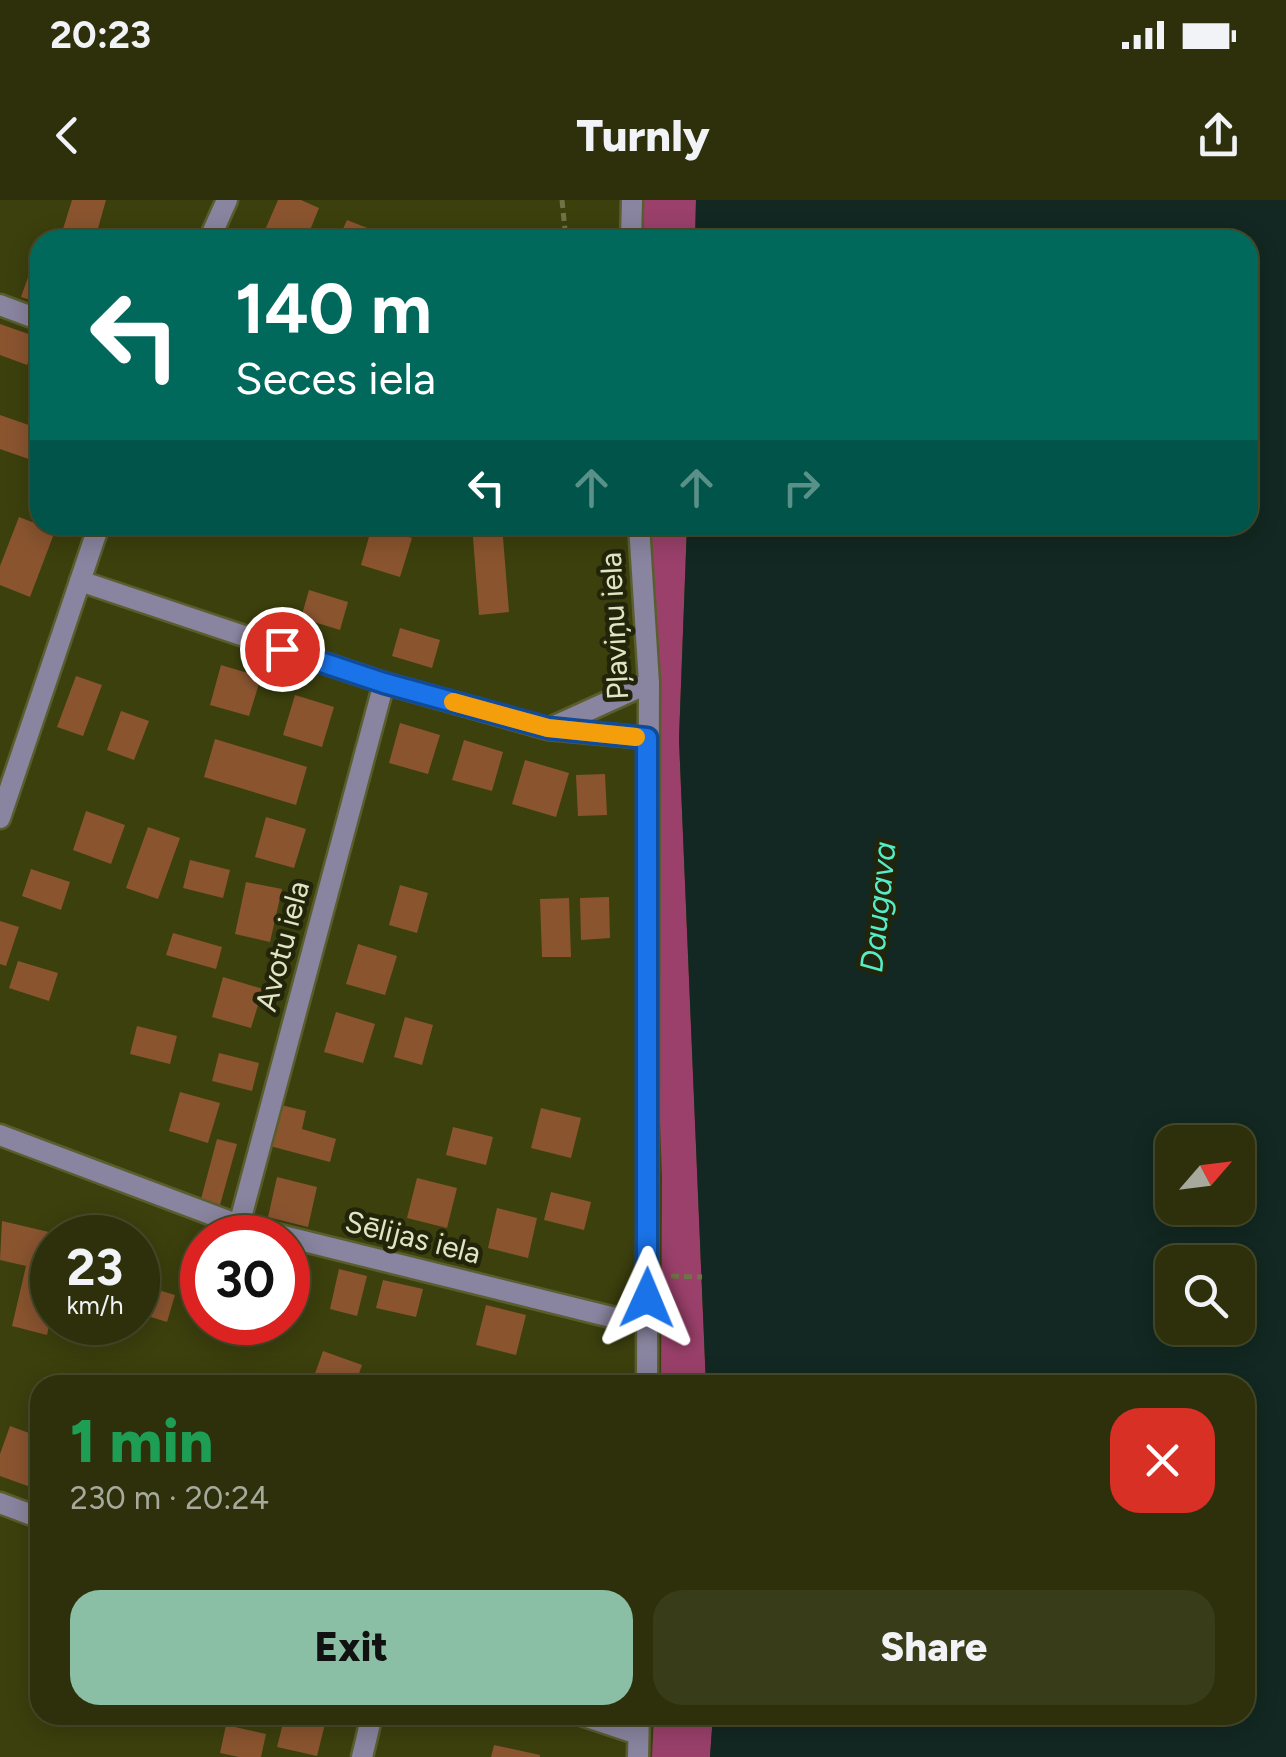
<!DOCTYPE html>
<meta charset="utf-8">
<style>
:root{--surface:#2d300a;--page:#393c18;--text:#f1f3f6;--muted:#a7a99c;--line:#484b2b;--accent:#8abfa5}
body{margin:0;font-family:Figtree,sans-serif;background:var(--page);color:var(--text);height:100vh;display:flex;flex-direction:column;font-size:38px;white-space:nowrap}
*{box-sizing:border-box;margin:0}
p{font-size:32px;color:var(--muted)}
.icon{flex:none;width:55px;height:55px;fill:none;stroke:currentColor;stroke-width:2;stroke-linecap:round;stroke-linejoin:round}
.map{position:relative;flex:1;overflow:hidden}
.drawer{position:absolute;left:30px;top:1175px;width:1225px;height:350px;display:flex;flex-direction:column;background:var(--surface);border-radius:30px;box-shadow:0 5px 25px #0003,0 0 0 2px var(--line)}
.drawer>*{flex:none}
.guide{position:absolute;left:30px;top:30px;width:1228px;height:305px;border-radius:30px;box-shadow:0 5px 25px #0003,0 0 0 2px var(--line);background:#00695c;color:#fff;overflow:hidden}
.needle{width:65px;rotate:62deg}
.buttons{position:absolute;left:1155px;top:925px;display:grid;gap:20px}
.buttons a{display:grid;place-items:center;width:100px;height:100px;border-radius:20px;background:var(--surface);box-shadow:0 5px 25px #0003,0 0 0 2px var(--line);font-size:50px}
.speed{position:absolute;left:30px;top:1015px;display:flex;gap:20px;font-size:50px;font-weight:700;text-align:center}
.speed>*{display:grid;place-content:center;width:130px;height:130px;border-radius:50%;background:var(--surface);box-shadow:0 5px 25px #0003,0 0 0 2px var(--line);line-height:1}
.speed small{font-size:25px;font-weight:400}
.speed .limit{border:15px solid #d22;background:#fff;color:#111}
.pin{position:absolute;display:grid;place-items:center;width:85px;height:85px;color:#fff;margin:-42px;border:5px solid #fff;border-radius:50%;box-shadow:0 2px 10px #0007}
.me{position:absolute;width:110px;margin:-55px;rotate:1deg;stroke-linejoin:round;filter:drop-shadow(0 0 8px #0008)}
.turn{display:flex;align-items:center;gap:35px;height:210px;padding:0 40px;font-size:45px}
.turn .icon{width:130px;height:130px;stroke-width:2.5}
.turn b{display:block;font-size:70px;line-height:85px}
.lanes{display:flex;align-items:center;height:95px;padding:0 40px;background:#0003;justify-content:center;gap:50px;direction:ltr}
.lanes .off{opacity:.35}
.round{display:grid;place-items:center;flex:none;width:105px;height:105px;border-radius:30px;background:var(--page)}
.overview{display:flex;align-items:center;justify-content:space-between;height:170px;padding:0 40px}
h1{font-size:60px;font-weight:800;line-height:75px;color:#1e9e55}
.cta{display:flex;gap:20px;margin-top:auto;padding:20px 40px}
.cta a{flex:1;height:115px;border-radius:30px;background:var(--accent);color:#111;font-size:40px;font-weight:800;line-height:115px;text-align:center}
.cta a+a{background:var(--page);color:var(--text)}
.status{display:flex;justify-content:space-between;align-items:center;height:70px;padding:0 50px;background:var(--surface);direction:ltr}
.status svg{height:28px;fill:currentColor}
header{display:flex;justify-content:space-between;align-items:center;height:130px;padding:0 40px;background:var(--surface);font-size:45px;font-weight:800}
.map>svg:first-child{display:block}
.green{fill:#9a406a}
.water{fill:#132822;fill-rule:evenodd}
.building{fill:#8a542f}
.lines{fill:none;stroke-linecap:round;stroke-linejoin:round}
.minor-casing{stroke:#5a5e2e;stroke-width:25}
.tertiary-casing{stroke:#5a5e2e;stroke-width:25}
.path{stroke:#6f7346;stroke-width:5;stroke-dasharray:8 5;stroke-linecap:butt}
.minor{stroke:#89849f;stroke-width:20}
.tertiary{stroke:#89849f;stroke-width:20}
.route-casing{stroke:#114b97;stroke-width:25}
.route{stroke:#1a73e8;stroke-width:18}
.slow{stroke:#f59e0b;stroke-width:18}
.labels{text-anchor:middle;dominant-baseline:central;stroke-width:9;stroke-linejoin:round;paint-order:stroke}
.street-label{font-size:30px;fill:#e1e5c4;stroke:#23250a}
.water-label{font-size:32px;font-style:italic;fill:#55edc8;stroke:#23250a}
</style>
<div class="status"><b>20:23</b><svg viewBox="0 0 49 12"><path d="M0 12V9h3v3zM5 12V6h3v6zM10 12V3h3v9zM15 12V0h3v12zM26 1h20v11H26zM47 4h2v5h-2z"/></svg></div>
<header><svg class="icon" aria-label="back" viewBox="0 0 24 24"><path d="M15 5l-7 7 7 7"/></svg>Turnly<svg class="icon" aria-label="share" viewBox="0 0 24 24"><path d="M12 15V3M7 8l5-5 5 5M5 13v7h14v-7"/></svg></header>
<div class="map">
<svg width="1286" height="1557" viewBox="0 0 1286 1557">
<rect width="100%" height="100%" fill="#3c400d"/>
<path class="green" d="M644 0H696L695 40H644Z
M644 325H687L679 539 706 1185H661L662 978 651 668Z
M654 1515H713L710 1557H652Z"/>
<path class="water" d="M696 0H1286V1557H710L713 1515H1245V1185H706L679 539 687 325H1248V40H695ZM1172 942H1238V1008H1172ZM1172 1062H1238V1128H1172Z"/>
<path class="building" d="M72 0H106L95 39 63 29Z
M278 0H301L319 8 306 40H290L265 30Z
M347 20 385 35 383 40H338Z
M31 69 40 73V103L21 97Z
M0 124 37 137 27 165 0 155Z
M0 215 40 229V263L0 249Z
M19 317 55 331 30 397 0 385V366Z
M472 325H502L509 412 479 415Z
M372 326 412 338 400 377 361 365Z
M309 390 348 402 340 430 301 418Z
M400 428 440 440 432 468 392 456Z
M221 465 261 477 249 516 210 505Z
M76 476 102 485 83 536 57 527Z
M295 495 334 507 322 547 283 535Z
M121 511 149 521 134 560 107 550Z
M400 523 440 535 428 574 389 563Z
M215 539 307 567 296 605 204 577Z
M464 540 503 552 492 591 452 580Z
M525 560 569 573 556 617 512 604Z
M605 574 607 615 578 616 576 575Z
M86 611 125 625 111 664 73 650Z
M266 617 306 629 294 668 255 657Z
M148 627 180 638 158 699 126 688Z
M190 660 230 670 223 698 183 688Z
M31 669 70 682 61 710 22 696Z
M246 682 282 689 270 742 235 734Z
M400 685 428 693 417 733 389 725Z
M609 697 610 738 581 740 580 698Z
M569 698 571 757H542L540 699Z
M0 721 19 727 6 766 0 764Z
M173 733 222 747 216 769 166 755Z
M358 744 397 756 385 795 346 784Z
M18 761 58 773 49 801 9 788Z
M223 777 263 789 251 828 212 817Z
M336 812 375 824 363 863 324 852Z
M405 817 433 825 422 865 394 857Z
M137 826 177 836 170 864 130 854Z
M219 853 259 863 252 891 212 881Z
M180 892 220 903 208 943 169 931Z
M281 905 306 911 302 929 336 939 330 962 270 946Z
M541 908 581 918 571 958 531 948Z
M453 927 493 937 486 965 446 955Z
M217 939 237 944 220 1005 201 999Z
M277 977 317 987 308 1027 268 1017Z
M417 978 457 988 447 1028 407 1018Z
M551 992 591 1002 584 1030 544 1020Z
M497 1008 537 1018 528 1058 488 1048Z
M2 1021 66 1036 52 1038V1111L47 1135 12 1126 26 1066 0 1060Z
M339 1069 367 1076 357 1116 330 1109Z
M383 1080 423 1089 416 1117 376 1108Z
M138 1084 175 1095 167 1122 138 1113Z
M486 1105 526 1115 516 1155 476 1145Z
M323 1151 362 1165 355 1185H311Z
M10 1226 40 1237V1277L36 1289 0 1276V1254Z
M285 1515 327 1516 317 1556 277 1547Z
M226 1525 266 1534 261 1557H239L220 1553Z
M494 1545 540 1555V1557H491Z"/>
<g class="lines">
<g class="minor-casing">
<path id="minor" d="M631 40 632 0
M0 105 40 120
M639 325 649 483 647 1185
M80 381 384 483 548 529 647 538
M550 528 649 483
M0 935 239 1025 611 1117 646 1120
M239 1025 384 483
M0 1303 40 1318
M581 1515 638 1534
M362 1557 372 1515
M638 1557 639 1515"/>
</g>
<g class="tertiary-casing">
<path id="tertiary" d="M209 40 227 0
M0 618 99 325"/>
</g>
<path class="path" d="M562 0 566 40
M671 1076 702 1077"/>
<use href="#minor" class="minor"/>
<use href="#tertiary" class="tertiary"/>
</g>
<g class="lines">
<g class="route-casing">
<path id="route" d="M282 449 384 483 548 528 647 538V1098"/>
</g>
<use href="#route" class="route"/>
<path class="slow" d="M453 502 548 528 636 537"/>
</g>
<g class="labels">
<g class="street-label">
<text transform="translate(614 426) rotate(-93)">Pļaviņu iela</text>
<text transform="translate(282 746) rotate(-75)">Avotu iela</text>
<text transform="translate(413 1037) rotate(14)">Sēlijas iela</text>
</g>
<g class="water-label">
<text transform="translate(878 707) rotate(-84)">Daugava</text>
</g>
</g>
</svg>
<div class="buttons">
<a><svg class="needle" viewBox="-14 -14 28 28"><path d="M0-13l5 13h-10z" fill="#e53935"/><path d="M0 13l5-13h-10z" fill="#a7a99c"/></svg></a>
<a><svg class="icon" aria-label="search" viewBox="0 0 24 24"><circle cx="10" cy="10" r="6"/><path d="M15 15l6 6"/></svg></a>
</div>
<div class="speed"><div>23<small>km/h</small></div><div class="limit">30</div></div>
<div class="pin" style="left:282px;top:449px;background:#d93025"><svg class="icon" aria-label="arrive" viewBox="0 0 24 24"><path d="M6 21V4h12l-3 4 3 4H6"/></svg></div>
<svg class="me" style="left:647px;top:1098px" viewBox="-20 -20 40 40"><path d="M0-17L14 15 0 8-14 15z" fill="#1a73e8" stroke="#fff" stroke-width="4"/></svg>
<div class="guide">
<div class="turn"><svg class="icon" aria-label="left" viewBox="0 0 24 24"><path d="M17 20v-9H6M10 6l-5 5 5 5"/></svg><div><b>140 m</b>Seces iela</div></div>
<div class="lanes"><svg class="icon" aria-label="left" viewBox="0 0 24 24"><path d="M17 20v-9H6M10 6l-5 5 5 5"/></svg><svg class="icon off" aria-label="ahead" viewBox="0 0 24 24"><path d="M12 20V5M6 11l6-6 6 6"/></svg><svg class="icon off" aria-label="ahead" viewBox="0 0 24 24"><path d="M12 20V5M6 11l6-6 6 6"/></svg><svg class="icon off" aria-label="right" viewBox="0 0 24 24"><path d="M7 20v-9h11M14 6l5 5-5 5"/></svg></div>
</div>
<section class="drawer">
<div class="overview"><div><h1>1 min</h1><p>230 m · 20:24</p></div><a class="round" style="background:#d93025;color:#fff"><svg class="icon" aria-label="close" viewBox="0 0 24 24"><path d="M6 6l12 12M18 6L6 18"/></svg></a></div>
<div class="cta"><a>Exit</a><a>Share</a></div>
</section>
</div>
